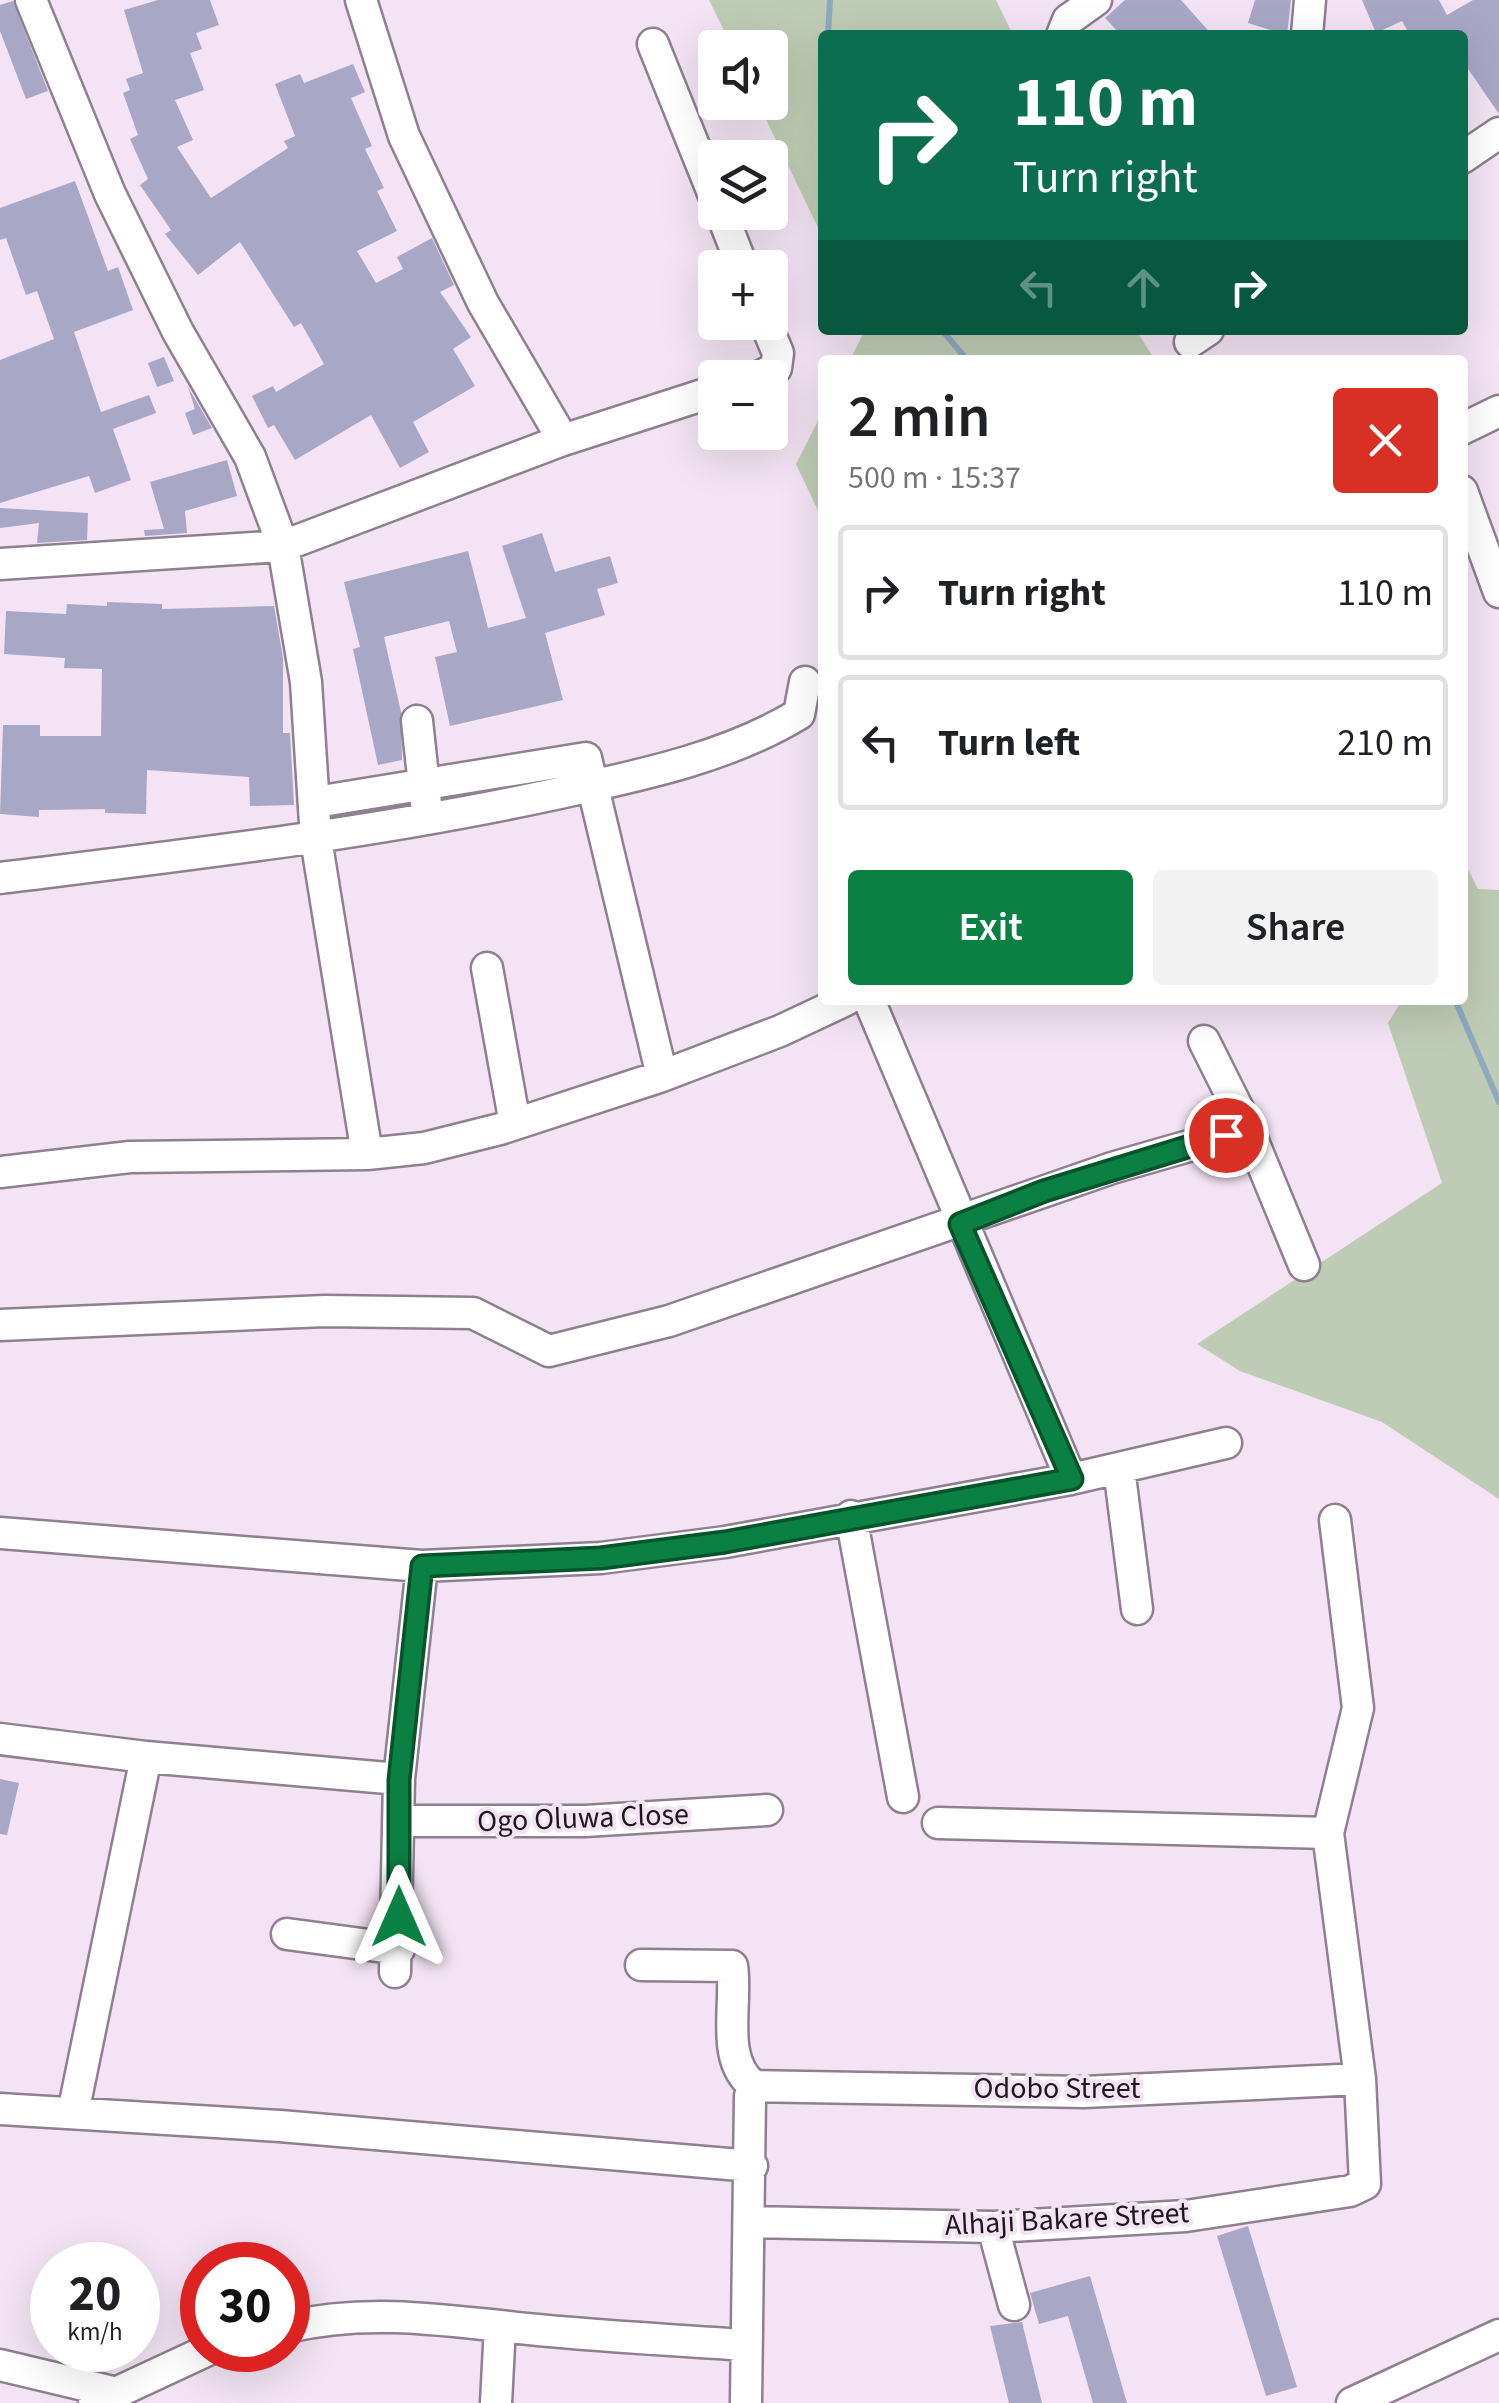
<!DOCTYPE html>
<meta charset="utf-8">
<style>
:root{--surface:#fff;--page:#f2f2f2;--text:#202124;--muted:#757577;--line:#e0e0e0;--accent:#0b8043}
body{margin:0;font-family:"Source Sans 3",sans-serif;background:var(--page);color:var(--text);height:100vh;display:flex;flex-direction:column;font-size:38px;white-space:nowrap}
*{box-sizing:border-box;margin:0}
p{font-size:32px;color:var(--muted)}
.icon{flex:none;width:55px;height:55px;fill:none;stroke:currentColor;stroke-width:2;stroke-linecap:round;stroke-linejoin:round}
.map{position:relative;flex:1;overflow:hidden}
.sheet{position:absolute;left:818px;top:355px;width:650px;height:650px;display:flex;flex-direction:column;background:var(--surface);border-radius:10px;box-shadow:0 10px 40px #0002}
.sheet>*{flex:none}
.hud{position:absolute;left:818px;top:30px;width:650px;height:305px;border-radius:10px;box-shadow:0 10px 40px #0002;background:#0b6e4f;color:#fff;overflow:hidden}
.tools{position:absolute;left:698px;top:30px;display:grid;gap:20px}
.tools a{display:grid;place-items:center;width:90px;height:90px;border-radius:10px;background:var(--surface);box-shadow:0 10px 40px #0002;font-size:50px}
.speed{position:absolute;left:30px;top:2242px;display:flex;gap:20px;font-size:50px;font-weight:700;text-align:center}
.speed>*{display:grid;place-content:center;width:130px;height:130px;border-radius:50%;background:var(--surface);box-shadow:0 10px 40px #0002;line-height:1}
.speed small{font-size:25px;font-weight:400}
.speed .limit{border:15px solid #d22;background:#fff;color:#111}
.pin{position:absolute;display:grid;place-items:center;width:85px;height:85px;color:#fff;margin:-42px;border:5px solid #fff;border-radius:50%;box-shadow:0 2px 10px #0007}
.me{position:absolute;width:110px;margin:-55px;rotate:0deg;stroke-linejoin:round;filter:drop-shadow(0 0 8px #0008)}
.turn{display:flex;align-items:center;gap:35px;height:210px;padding:0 30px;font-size:45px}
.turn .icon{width:130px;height:130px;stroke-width:2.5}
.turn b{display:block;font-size:70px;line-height:85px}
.lanes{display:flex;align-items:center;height:95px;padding:0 30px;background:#0003;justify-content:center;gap:50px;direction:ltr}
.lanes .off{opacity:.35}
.round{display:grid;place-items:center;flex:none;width:105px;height:105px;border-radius:10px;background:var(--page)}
.head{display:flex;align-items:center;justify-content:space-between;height:170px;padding:0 30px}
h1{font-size:60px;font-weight:600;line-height:75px}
.cta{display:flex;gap:20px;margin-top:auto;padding:20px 30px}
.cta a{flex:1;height:115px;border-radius:10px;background:var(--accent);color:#fff;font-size:40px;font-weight:600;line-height:115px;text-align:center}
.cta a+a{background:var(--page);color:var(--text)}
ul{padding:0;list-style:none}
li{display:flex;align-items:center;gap:30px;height:135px;margin:0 20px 15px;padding:0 10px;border:5px solid var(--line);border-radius:10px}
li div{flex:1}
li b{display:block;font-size:38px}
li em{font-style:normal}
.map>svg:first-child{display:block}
.green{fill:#bfccb5}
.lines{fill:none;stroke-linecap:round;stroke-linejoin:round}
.stream{stroke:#8daabf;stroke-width:6}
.building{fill:#a8a7c6}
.minor-casing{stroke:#8e808f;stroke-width:35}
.minor{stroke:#fff;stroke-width:30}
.route-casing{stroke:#07532c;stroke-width:25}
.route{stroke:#0b8043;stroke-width:18}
.labels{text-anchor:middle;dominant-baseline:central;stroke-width:8;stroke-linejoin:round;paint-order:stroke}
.street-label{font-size:30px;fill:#1e181e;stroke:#f3e3f4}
</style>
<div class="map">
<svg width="1499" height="2403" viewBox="0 0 1499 2403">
<rect width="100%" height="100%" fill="#f3e3f4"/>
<path class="green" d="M709 0H996L1013 35H822V236L758 103 770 102V48L732 47Z
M865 330H1136L1155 360H850Z
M822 413V519L796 464Z
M1463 859 1478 889 1499 890V1499L1382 1422 1240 1371 1197 1344 1442 1183 1388 1023 1402 1000H1462Z"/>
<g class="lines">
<path class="stream" d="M828 35 830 0
M942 330 967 360
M1455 1000 1499 1102"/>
</g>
<path class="building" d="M158 0H210L219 25 196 33 202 49 190 53 204 90 175 100 193 140 177 147 211 198 288 148 284 141 295 136 275 84 300 74 304 83 353 64 365 92 351 98 372 146 365 149 384 188 377 191 397 231 357 251 376 283 403 269 397 257 432 238 454 285 440 292 471 337 453 349 475 386 413 422 429 452 400 468 371 415 295 460 274 425 268 428 252 396 273 386 276 392 324 364 301 323 294 327 240 242 198 275 165 234 171 230 140 185 148 179 130 139 138 135 123 93 130 90 126 79 143 73 124 10Z
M1125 0H1181L1212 35H1121L1105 18Z
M1255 0H1291L1287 35 1248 23Z
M1362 0H1439L1447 15 1473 0H1499V114L1462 60V35H1410L1402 21 1376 33Z
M13 1 48 91 26 99 0 31V5Z
M75 181 108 271 118 267 133 310 74 332 101 412 149 395 156 413 113 429 131 480 95 493 89 476 0 503V360L54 339 37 291 26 295 6 238 0 240V208Z
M164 357 174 381 157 387 148 363Z
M188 387 212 428 193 435 185 413 195 409Z
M227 460 237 496 185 511 187 533 145 536 144 530 164 529 150 482Z
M0 508 88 513 87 540 37 543 39 523 0 528Z
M542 533 555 572 610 556 618 583 597 589 605 615 545 633 563 700 450 726 435 657 457 652 449 621 384 637 401 712 402 760 378 765 353 649 360 647 344 582 468 551 488 628 526 618 502 546Z
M107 602 162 604V609L274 606 283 658V733H290L294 805 250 806 249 777 147 770 146 814 105 813V809L39 810V817L0 814 3 725H40V736H101L102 669 64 668 65 658 4 654 6 611 66 614 67 604 107 606Z
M0 1779 19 1783 7 1835 0 1834Z
M1248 2226 1297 2387 1266 2396 1217 2236Z
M1090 2276 1127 2403H1093L1068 2316 1039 2324 1030 2293Z
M1022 2322 1042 2403H1009L990 2326Z"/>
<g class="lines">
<g class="minor-casing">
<path id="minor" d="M31 0 110 194 178 332 250 457 283 546 306 682 316 839 367 1154
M361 0 404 136 483 303 563 440
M1062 35 1068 20 1096 0
M1307 35 1310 0
M653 44 715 198
M1462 158 1499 133
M721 212 743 268
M1190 342 1208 330
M757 378 776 368 778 353 765 322
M1462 429 1499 411
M1462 491 1499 592
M0 564 283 546 563 440 715 391
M417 721 426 804
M316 802 586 758 662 1076
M0 878C186 855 371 834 555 794 637 776 727 758 799 714L805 682
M487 968 515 1124
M869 1000 1071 1479
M1248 1129 1304 1265
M0 1172 130 1157 367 1154 424 1148 500 1129 662 1076 780 1031 846 1000
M0 1325 325 1311 473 1313 549 1351 669 1321 1112 1168 1248 1129 1204 1041
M1119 1468 1137 1609
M851 1516 903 1797
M0 1533 422 1566 601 1558 725 1542 1071 1479 1226 1443
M0 1739 146 1757 399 1779
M399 1821H585L767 1810
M938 1823 1328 1833
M287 1934 399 1949
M641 1965 732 1966C738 2003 719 2060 754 2086
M395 1972 399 1779 422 1566
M754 2086 1084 2092 1360 2079
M0 2109 280 2126 752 2166
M73 2113 146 1757
M751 2222 993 2227 1186 2216 1350 2191 1365 2184 1360 2079 1328 1833 1358 1708 1335 1520
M993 2227 1014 2305
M288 2327C358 2310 429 2318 500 2326 581 2336 663 2339 744 2345
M0 2365 113 2392
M94 2403 208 2350
M496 2403 500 2326
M746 2403 750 2096 754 2086
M1352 2403 1499 2335"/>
</g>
<use href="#minor" class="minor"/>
</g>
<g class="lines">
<g class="route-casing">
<path id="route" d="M399 1917V1780L422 1566 601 1558 725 1542 1072 1479 960 1224 1044 1191 1226 1135"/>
</g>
<use href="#route" class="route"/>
</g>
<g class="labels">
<g class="street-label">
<text transform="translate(583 1818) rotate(-2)">Ogo Oluwa Close</text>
<text x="1057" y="2088">Odobo Street</text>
<text transform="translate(1067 2219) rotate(-3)">Alhaji Bakare Street</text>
</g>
</g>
</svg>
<div class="tools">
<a><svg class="icon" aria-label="sound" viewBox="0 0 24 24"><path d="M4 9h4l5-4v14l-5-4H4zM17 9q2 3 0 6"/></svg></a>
<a><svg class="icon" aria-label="layers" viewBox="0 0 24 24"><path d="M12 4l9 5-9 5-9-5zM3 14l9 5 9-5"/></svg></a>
<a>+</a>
<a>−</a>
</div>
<div class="speed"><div>20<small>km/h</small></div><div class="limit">30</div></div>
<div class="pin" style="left:1226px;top:1135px;background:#d93025"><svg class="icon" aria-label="arrive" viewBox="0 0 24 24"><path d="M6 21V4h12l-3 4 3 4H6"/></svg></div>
<svg class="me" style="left:399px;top:1917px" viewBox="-20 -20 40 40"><path d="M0-17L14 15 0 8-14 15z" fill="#0b8043" stroke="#fff" stroke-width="4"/></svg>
<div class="hud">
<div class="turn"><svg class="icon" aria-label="right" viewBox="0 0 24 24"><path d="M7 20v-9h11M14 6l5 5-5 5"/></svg><div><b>110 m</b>Turn right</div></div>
<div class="lanes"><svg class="icon off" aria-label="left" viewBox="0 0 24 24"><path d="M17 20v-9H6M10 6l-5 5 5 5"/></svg><svg class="icon off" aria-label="ahead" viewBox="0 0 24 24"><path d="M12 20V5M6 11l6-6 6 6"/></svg><svg class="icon" aria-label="right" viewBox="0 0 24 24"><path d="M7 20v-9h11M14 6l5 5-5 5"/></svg></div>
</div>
<section class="sheet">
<div class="head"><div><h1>2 min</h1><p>500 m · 15:37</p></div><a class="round" style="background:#d93025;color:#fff"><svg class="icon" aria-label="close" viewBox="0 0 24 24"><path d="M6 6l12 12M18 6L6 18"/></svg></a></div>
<ul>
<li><svg class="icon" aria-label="right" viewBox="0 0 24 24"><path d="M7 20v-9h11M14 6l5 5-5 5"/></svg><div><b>Turn right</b></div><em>110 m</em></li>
<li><svg class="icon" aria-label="left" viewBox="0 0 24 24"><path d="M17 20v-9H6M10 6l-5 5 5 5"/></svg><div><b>Turn left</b></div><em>210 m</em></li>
</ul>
<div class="cta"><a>Exit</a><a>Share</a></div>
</section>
</div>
